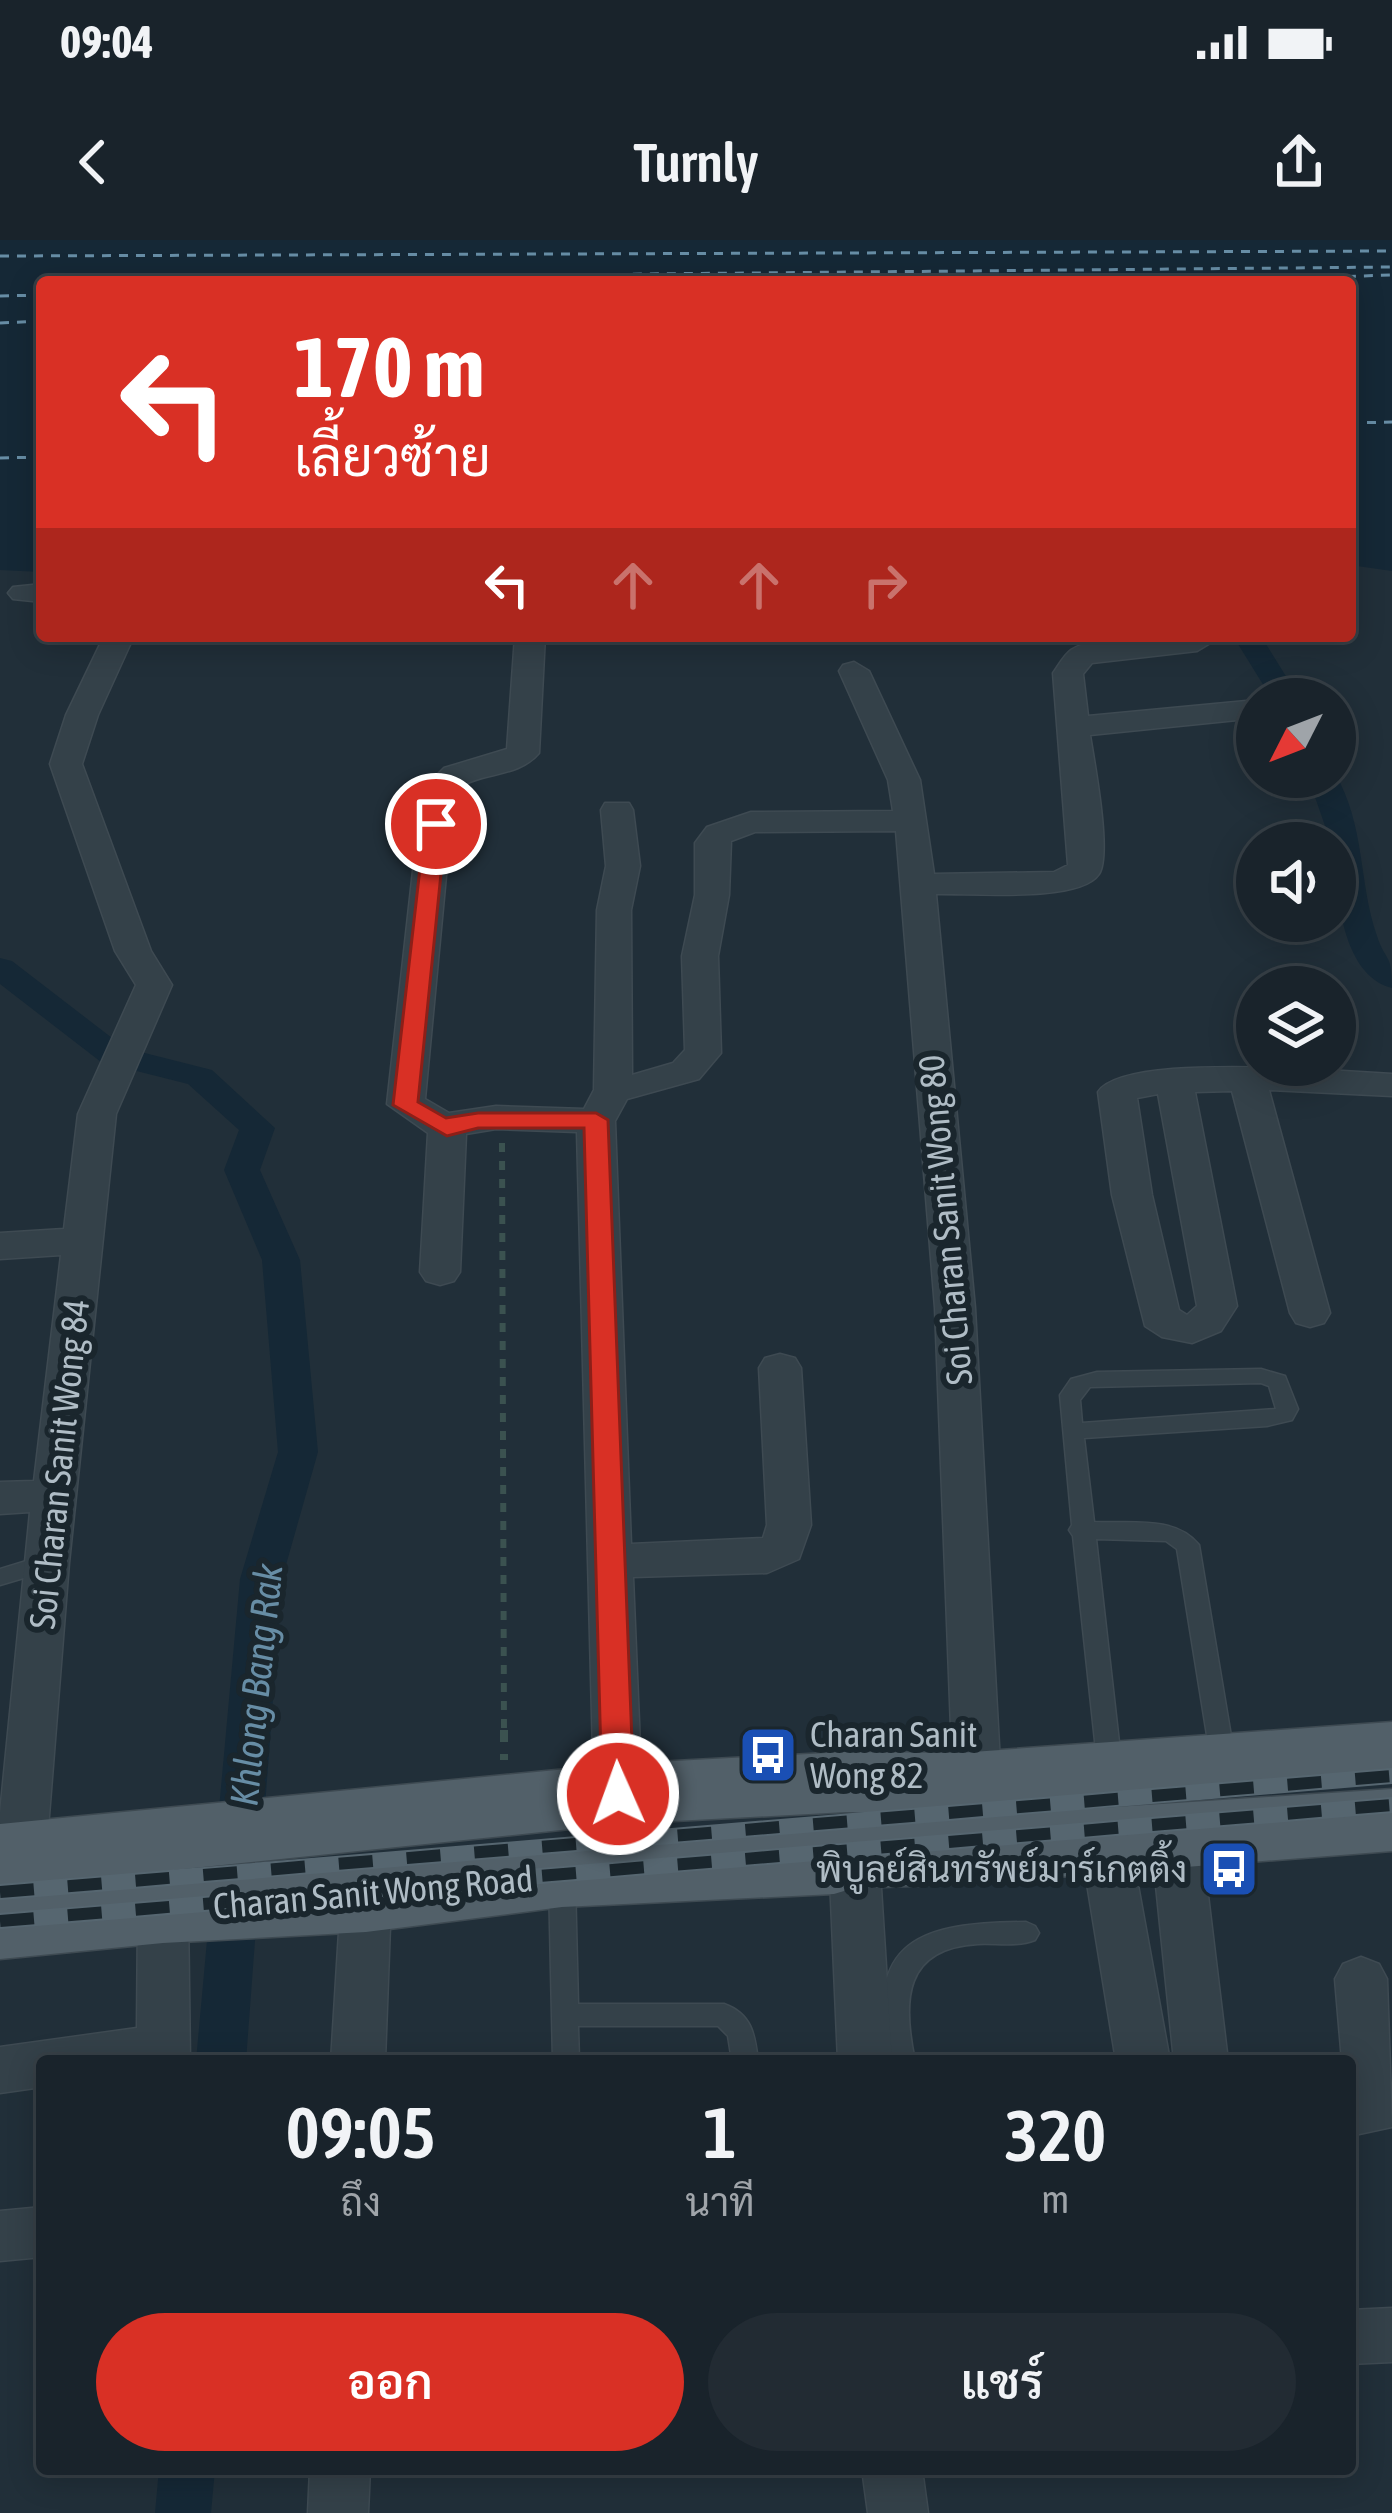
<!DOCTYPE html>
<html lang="th">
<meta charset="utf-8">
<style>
:root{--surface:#19232b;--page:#222b33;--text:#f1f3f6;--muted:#9fa4a9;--line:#374047;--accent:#d93025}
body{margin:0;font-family:"Asap Condensed",Sarabun,sans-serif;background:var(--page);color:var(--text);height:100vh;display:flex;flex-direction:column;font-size:45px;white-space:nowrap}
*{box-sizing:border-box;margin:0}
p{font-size:39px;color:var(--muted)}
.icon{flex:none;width:66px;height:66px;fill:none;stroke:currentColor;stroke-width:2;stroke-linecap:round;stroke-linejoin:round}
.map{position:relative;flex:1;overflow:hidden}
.drawer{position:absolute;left:36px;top:1815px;width:1320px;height:420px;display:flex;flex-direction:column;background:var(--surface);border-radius:12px;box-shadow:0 6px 30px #0003,0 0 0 3px var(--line)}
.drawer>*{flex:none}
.guide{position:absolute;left:36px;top:36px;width:1320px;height:366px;border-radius:12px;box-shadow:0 6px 30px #0003,0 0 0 3px var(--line);background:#d93025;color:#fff;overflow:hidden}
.needle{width:78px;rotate:228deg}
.controls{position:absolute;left:1236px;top:438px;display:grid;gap:24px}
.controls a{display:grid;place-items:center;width:120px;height:120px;border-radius:50%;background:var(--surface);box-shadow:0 6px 30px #0003,0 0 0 3px var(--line);font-size:60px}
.pin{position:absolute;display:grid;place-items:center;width:102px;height:102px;color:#fff;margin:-51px;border:6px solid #fff;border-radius:50%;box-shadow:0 3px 12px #0007}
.me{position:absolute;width:132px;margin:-66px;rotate:358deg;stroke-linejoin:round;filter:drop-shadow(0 0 9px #0008)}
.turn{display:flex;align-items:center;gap:42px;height:252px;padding:0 60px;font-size:54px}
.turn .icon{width:156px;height:156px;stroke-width:2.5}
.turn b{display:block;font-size:84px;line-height:102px}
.lanes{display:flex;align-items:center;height:114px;padding:0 60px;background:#0003;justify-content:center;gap:60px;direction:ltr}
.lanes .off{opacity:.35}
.eta{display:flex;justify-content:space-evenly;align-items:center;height:204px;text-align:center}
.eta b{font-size:72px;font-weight:600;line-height:84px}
.action{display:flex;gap:24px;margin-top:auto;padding:24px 60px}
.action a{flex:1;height:138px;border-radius:72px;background:var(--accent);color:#fff;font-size:48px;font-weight:600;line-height:138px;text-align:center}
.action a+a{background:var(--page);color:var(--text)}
.status{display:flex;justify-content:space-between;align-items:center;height:84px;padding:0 60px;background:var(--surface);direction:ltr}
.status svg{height:33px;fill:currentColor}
header{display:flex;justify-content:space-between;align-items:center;height:156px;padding:0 60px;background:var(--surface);font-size:54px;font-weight:600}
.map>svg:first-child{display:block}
.water{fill:#152836}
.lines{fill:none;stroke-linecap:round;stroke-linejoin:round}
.canal{fill:#152836;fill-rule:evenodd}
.ferry{stroke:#678da5;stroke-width:3;stroke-dasharray:9 8;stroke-linecap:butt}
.service-casing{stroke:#3e4a52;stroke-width:3}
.minor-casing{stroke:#3e4a52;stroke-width:3}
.primary-casing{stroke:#3e4a52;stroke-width:3}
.path-far1{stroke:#3b5250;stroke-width:6;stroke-dasharray:9 9;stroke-linecap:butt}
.path{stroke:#3b5250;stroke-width:8;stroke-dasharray:12 12;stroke-linecap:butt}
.service{fill:#344149;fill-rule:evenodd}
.minor{fill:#344149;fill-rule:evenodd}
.primary{fill:#526069;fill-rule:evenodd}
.rail-casing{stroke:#566670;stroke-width:16}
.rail{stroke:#1a262d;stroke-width:12;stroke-dasharray:34;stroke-linecap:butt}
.route{fill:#d93025;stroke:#8d1f18;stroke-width:3}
.labels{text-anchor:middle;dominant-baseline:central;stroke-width:12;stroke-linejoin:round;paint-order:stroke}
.street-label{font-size:36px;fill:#afbcc5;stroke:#1a262d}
.poi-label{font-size:36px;fill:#afbcc5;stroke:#1a262d;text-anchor:start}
.water-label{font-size:39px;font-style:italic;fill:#678da5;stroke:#1a262d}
</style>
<div class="status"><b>09:04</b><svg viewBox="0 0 49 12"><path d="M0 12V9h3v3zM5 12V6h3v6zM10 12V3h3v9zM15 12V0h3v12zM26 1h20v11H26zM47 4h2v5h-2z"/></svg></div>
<header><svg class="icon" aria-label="back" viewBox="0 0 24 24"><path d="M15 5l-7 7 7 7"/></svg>Turnly<svg class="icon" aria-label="share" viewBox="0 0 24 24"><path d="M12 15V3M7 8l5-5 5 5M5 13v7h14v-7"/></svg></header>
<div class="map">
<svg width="1392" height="2273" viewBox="0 0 1392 2273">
<rect width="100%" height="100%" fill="#212f39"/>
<path class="water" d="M0 0H1392V331L1350 325V42H42V332L0 330Z"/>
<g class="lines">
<path class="canal" d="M1233 396H1261L1300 459H1272Z
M1335 533C1366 588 1358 640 1377 696 1386 723 1392 712 1392 748 1340 735 1335 646 1335 603H1331L1308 537H1335Z
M0 718 12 721 125 808 212 830 275 888 260 930 300 1020 318 1212 282 1339 246 1821H196L240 1339 278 1212 262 1020 224 930 239 890 188 844 101 822 0 744Z
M159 2229H215L211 2273H155Z"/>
<path class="ferry" d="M0 16 1392 11
M412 42 642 34 1392 27
M1177 42 1392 35
M0 56 42 55
M0 83 42 81
M1350 183 1392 182
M0 218 42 217"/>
<g class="service-casing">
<path id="service" d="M1261 1129 1285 1136 1298 1169 1292 1180 1267 1186 1084 1198 1094 1282C1129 1284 1175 1275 1199 1305L1235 1520 1232 1527 1223 1529 1214 1527 1211 1520 1177 1309 1166 1301 1096 1299 1122 1529 1119 1536 1110 1538 1101 1536 1098 1529 1073 1296 1069 1290 1072 1285 1060 1155 1071 1139 1097 1132ZM1261 1143 1269 1146 1276 1169 1082 1183 1080 1160 1090 1147Z
M46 1315 54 1317 57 1323 54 1329 0 1345V1329Z
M562 1632 571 1635 575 1642 578 1764H724C752 1774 755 1795 758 1821H732L728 1796 718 1786H578L579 1821H553L549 1642 553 1635Z
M1026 1682 1035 1686 1039 1693 1035 1700C1017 1707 997 1703 978 1704 904 1708 902 1760 915 1821H889C863 1698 922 1683 1026 1682Z"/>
</g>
<g class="minor-casing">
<path id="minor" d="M42 344V362L13 359 8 353 13 347Z
M104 396H134L98 475 82 524 151 711 172 745 116 874 69 1323 46 1614 39 1628 21 1634 3 1628 0 1622V1573L30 1272 0 1274V1242L34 1241 61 1015 0 1019V993L64 989 78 874 136 745 115 711 50 524 66 475Z
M515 396H545L539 513C517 539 479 531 454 551L425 859 449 873 496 866 584 869 594 850 597 670 606 626 601 570 605 563H629L633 570 640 626 631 670 632 835 673 823 685 810 682 716 695 655V603L707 587 751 572 893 571 888 540 839 431 843 425 854 422 869 431 920 540 934 634 1054 632 1068 625 1053 433C1058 426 1064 415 1071 410 1098 392 1175 396 1208 396L1212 402 1197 411 1092 423 1083 434 1088 476 1257 460V478L1090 495C1094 521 1112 614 1099 634 1080 663 970 653 936 654L975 1068 1001 1541 994 1555 977 1560 960 1555 953 1541 935 1068 896 591 755 592 731 601 729 655 718 716 721 813 699 839 627 859 615 881 631 1304 763 1298 767 1285 759 1128 765 1118 780 1114 795 1118 801 1128 811 1285 799 1319 767 1333 633 1337 642 1554 635 1568 618 1573 601 1568 594 1554 577 892 496 889 466 894 460 1032 454 1041 440 1045 426 1041 420 1032 428 893 387 864 422 550 444 528 507 509Z
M1294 828 1392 834V856L1269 850 1330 1073 1324 1083 1310 1087 1296 1083 1290 1073 1232 851 1195 852 1237 1066 1221 1091 1192 1103 1162 1097 1145 1086 1112 955 1098 852C1120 820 1255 828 1294 828ZM1158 854 1197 1066 1187 1075 1179 1070 1152 955 1137 858Z
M1176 1577 1193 1583 1201 1597 1228 1821H1174L1151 1597 1159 1583Z
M1105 1581 1123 1587 1130 1601 1170 1821H1116L1080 1601 1087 1587Z
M854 1596 872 1602 879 1616 892 1821H838L829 1616 836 1602Z
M366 1638 384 1644 391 1659 385 1821H331L341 1659 348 1644Z
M163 1649 181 1655 188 1670 190 1821H42V1847L0 1853V1807L137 1788 138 1670 145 1655Z
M1361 1717 1379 1724 1387 1739 1392 1887 1350 1896V1821H1342L1335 1739 1343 1724Z
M42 1967V2017L0 2021V1971Z
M1392 2068V2122L1350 2124V2070Z
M310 2229H370L368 2273H308Z
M862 2229H922L928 2273H868Z"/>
</g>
<g class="primary-casing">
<path id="primary" d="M1392 1482V1540L958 1573 846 1572 618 1584 0 1648V1584L618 1524 846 1512 958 1513Z
M1392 1549V1611L968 1644 854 1648 834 1654 562 1667 366 1692 163 1703 0 1719V1653L163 1637 366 1626 562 1603 834 1590 854 1584Z"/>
</g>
<path class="path-far1" d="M502 903 504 1493"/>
<path class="path" d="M504 1490V1520"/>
<use href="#service" class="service"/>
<use href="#minor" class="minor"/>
<use href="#primary" class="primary"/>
<g class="rail-casing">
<path id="rail" d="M0 1652 1392 1536
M0 1681 1392 1565"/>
</g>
<use href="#rail" class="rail"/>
</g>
<path class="route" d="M436 578 446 584 418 862 446 878 478 873H596L608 880 634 1554 629 1563 618 1566 607 1563 602 1554 584 888H478L447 896 393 865 425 584Z"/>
<defs>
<g id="bus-square" transform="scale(3)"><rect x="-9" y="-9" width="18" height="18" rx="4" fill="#1a4fb4" stroke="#1a262d"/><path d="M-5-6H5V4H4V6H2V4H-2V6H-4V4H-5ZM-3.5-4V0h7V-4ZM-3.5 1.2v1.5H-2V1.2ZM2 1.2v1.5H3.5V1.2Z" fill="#fff"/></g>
</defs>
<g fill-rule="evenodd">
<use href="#bus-square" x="768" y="1515"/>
<use href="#bus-square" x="1229" y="1629"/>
</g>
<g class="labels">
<g class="street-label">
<text transform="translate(945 980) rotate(-95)">Soi Charan Sanit Wong 80</text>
<text transform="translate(59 1224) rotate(-84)">Soi Charan Sanit Wong 84</text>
<text transform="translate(373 1652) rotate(-5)">Charan Sanit Wong Road</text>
</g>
<g class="poi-label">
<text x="810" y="1494">Charan Sanit<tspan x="810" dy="41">Wong 82</tspan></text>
<text x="1187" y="1629" text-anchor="end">พิบูลย์สินทรัพย์มาร์เกตติ้ง</text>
</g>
<g class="water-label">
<text transform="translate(256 1445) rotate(-84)">Khlong Bang Rak</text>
</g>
</g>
</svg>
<div class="controls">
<a><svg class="needle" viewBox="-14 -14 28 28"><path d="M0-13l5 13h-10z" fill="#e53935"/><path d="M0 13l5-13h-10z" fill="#9fa4a9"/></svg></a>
<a><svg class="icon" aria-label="sound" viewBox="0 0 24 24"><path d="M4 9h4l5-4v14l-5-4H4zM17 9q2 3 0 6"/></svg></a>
<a><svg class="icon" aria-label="layers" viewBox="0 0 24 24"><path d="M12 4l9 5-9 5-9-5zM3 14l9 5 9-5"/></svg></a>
</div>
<div class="pin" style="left:436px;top:584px;background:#d93025"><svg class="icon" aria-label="arrive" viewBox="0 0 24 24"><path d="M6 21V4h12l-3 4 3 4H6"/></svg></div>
<svg class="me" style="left:618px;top:1554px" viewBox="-20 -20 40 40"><circle r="17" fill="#d93025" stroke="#fff" stroke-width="3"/><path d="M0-11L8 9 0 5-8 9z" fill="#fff"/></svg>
<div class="guide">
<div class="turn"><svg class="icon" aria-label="left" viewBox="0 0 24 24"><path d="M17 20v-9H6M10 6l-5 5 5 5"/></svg><div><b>170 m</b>เลี้ยวซ้าย</div></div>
<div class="lanes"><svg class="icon" aria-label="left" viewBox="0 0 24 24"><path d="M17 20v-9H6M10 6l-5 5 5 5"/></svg><svg class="icon off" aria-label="ahead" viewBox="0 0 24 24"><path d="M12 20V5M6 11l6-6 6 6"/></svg><svg class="icon off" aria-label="ahead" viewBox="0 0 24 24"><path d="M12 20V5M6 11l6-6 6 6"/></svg><svg class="icon off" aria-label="right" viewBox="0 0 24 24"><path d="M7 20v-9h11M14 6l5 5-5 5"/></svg></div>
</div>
<section class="drawer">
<div class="eta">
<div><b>09:05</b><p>ถึง</p></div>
<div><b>1</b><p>นาที</p></div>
<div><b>320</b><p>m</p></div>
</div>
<div class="action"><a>ออก</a><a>แชร์</a></div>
</section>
</div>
